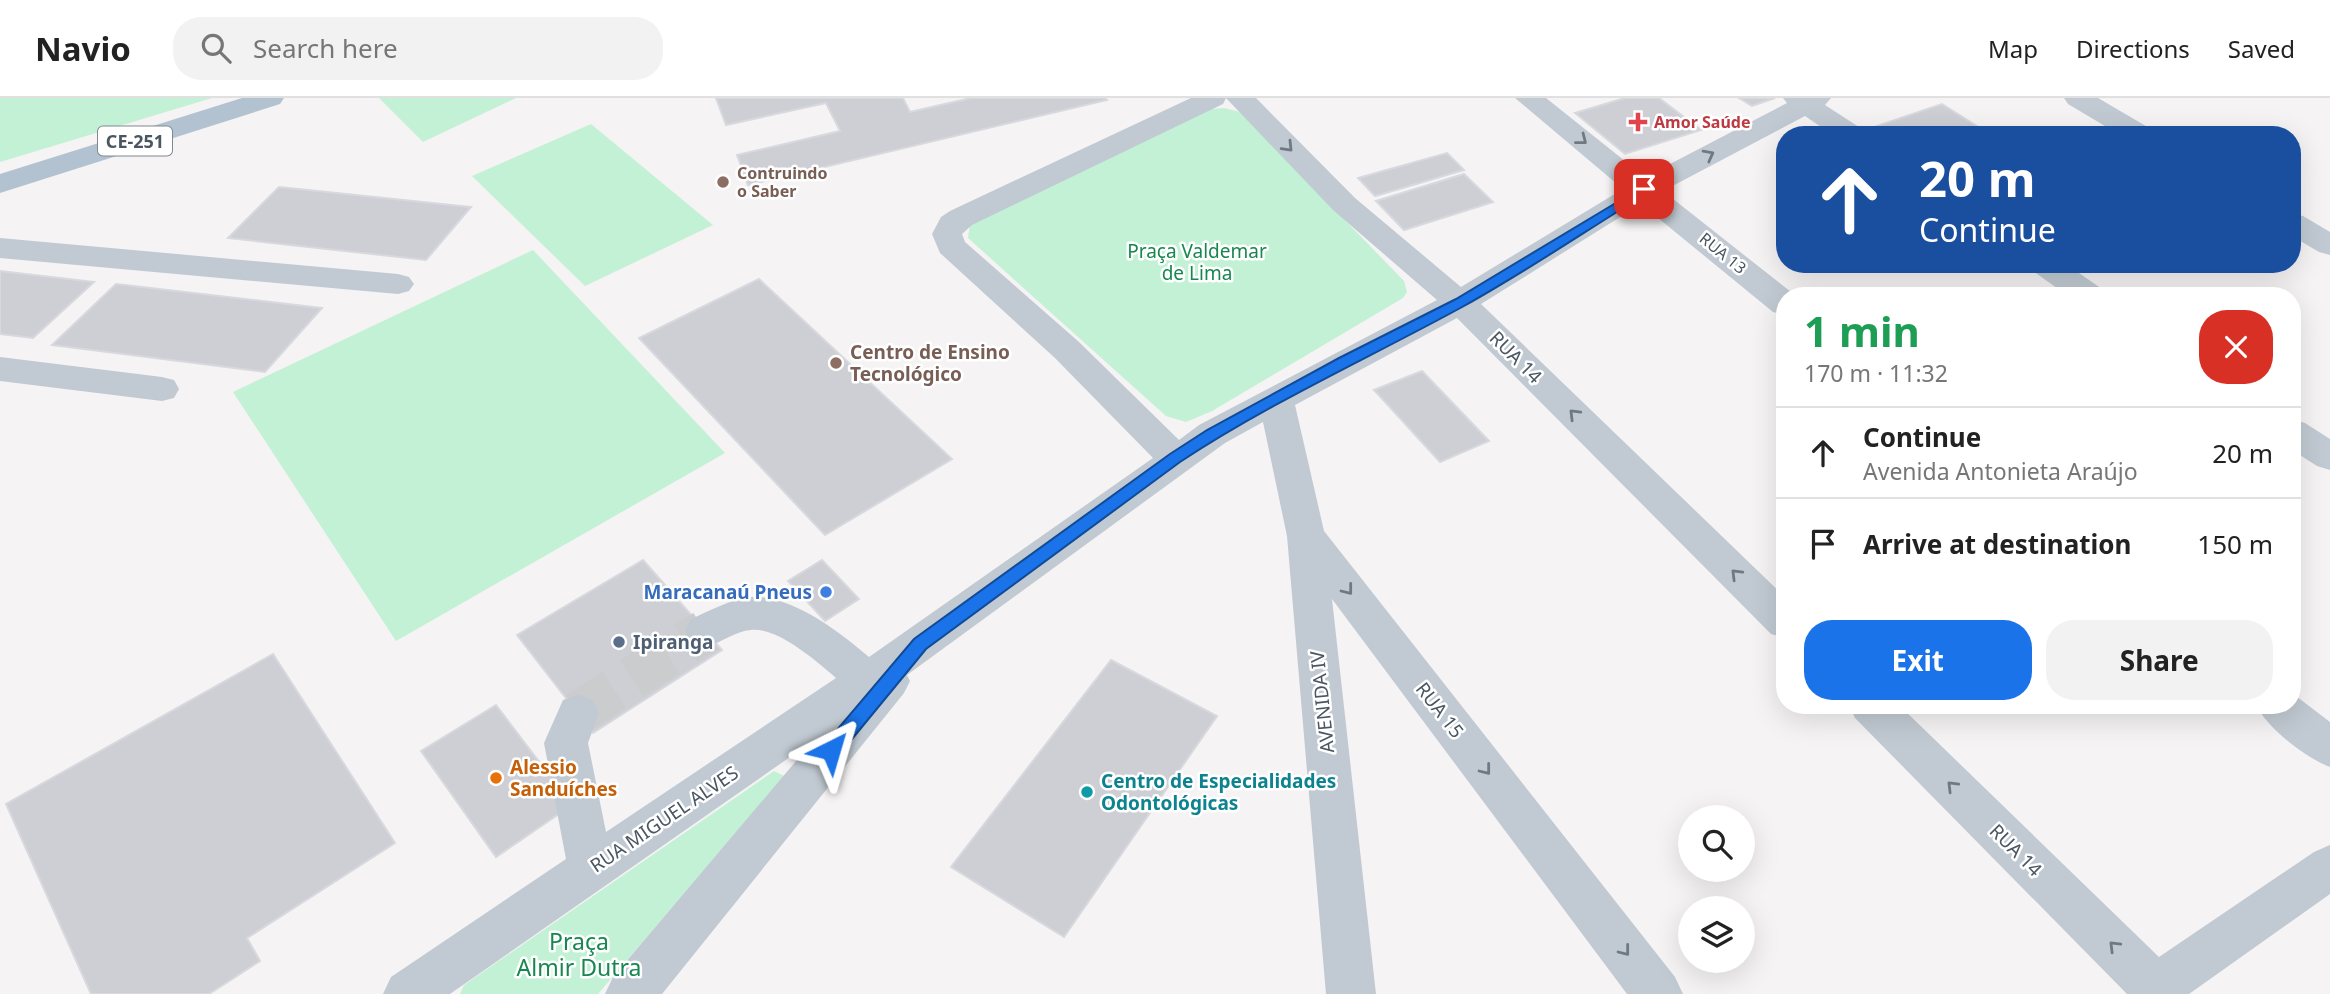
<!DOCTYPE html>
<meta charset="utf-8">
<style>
:root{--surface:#fff;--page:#f2f2f2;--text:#222;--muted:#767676;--line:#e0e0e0;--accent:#1a73e8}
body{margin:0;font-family:"Noto Sans",sans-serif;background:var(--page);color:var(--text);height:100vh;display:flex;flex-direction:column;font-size:26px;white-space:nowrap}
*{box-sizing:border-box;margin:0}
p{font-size:23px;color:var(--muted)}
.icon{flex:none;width:38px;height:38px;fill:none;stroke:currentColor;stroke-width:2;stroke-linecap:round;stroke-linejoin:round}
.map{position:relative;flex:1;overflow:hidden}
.sheet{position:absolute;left:1776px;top:189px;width:525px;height:427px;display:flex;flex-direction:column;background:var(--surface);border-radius:28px;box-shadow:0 7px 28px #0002}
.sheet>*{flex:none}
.top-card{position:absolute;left:1776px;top:28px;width:525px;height:147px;border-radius:28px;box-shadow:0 7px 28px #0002;background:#1a4fa0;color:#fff;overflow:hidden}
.controls{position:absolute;left:1678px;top:707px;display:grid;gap:14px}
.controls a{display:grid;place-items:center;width:77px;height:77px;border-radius:50%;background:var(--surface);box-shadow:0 7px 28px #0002;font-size:35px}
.pin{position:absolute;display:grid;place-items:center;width:60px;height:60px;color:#fff;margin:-30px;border-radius:14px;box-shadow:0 4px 10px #0006}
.me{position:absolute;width:77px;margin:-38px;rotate:40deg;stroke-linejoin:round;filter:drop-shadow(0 0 5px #0008)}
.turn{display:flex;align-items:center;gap:24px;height:147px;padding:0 28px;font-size:32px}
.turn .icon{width:91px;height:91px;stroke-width:2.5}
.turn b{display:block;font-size:49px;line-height:60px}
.round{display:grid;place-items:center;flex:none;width:74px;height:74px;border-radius:28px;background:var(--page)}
.overview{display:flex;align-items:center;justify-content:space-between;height:119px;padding:0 28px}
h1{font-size:42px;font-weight:700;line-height:52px;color:#1e9e55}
.primary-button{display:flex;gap:14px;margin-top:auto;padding:14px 28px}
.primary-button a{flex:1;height:80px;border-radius:28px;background:var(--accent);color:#fff;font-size:28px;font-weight:700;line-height:80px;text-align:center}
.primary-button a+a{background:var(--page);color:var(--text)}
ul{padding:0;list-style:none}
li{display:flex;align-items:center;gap:21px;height:91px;padding:0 28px;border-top:2px solid var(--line)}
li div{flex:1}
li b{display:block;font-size:26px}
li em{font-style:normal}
header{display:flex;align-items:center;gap:42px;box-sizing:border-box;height:98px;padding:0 35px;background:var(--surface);border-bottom:2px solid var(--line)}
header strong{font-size:33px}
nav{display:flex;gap:38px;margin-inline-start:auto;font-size:24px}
.search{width:490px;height:63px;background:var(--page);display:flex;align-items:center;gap:18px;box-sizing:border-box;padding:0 24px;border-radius:28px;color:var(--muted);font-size:26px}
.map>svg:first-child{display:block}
.green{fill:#c3f1d5}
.building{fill:#cdcfd5;stroke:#d7d9de;stroke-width:2}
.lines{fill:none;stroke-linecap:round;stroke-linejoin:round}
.minor-tunnel{stroke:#caccce;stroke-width:43;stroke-dasharray:43 21;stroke-linecap:butt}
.minor{fill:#c1cad2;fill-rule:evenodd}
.major{fill:#b3c2d1;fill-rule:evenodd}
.oneway{stroke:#6e7983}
.route{fill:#1a73e8;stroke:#114b97;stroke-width:2}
.health-dot{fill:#e0444e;stroke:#fff;stroke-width:2.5}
.education-dot{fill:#8d6e63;stroke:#fff;stroke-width:2.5}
.shop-dot{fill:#3f7fe0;stroke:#fff;stroke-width:2.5}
.service-dot{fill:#5c6f8a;stroke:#fff;stroke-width:2.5}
.food-dot{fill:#e8710a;stroke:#fff;stroke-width:2.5}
.culture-dot{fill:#0f9aa8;stroke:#fff;stroke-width:2.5}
.labels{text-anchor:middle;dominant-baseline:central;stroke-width:5;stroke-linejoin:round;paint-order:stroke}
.far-health-label{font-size:16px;font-weight:bold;fill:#be3a42;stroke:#fff;text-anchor:start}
.far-education-label{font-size:16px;font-weight:bold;fill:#785e54;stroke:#fff;text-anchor:start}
.far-street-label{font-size:16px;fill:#4a5661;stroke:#fff}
.shield{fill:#fff;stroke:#808990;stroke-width:2}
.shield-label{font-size:18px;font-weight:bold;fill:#4a5661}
.park-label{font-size:19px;fill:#17864f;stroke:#fff}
.education-label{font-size:19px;font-weight:bold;fill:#785e54;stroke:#fff;text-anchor:start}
.street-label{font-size:19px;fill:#4a5661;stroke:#fff}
.shop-label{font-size:19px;font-weight:bold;fill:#366cbe;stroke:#fff;text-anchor:end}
.service-label{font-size:19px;font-weight:bold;fill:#4e5e75;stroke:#fff;text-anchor:start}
.food-label{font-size:19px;font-weight:bold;fill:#c56008;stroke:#fff;text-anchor:start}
.culture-label{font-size:19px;font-weight:bold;fill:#0d838f;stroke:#fff;text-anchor:start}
.near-park-label{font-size:23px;fill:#17864f;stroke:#fff}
</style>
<header>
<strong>Navio</strong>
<div class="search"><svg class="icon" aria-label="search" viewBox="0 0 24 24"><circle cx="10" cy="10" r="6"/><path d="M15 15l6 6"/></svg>Search here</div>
<nav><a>Map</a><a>Directions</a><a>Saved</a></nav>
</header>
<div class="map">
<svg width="2330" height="896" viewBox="0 0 2330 896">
<rect width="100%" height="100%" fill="#f5f3f3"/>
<path class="green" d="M0 0H212L0 64Z
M379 0H516L423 44Z
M1224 10 1240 14 1404 183 1407 194 1403 200 1212 313 1186 324 1166 318 968 140 970 126 1209 11Z
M591 26 713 127 585 188 472 78Z
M533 152 725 355 396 543 233 294Z
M774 673 784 678 598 896H460L464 887Z"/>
<path class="building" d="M716 0H903L910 14 971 0H1105L1107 2 748 87 737 57 840 33 826 5 726 27Z
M1625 0H1659L1701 32 1625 56 1575 15Z
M1739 0H1775L1752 8Z
M1942 6 1991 37H1885L1874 29Z
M1447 55 1464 72 1375 98 1358 80Z
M1464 76 1493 104 1404 132 1376 103Z
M279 89 471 109 426 162 228 140Z
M0 173 94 184 33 240 0 236Z
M759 181 952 361 825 437 639 240Z
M116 186 322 210 265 274 52 247Z
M1422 273 1489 343 1440 364 1374 292Z
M643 462 722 552 593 635 517 537Z
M822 462 859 501 825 523 788 483Z
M273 556 395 745 247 840 260 863 209 896H91L6 706Z
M1111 562 1217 618 1064 839 951 769Z
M496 607 572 707 496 759 421 653Z"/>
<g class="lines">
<path class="minor-tunnel" d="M578 615 705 533"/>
<path class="minor" d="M1191 0H1256L1355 100 1461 189 1623 91 1515 0H1546L1645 79 1787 5 1783 0H1831L1825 7 1862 31 1866 37H1833L1805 18 1663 93 1796 198H1785V217L1773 214 1641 106 1481 206 1785 499V540L1771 536 1457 220 1295 307 1324 433 1675 879 1683 896H1627L1332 501 1376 896H1326L1287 438 1263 324 1225 345 907 577 910 583 904 595 662 896H605L613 879 813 643 450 896H383L391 879 566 761 544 645 563 602 578 597 593 602 599 615 588 645 606 734 836 580C817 564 778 529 751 532 736 533 720 545 705 550L691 545 685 533 691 521C710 513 732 500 753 499 792 497 841 535 869 559L1153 360 1055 260 940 155 932 136 941 119 950 113ZM1226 0 1333 112 1437 202 1199 327 1179 342 1079 244 965 144 962 136 972 127 1223 6Z
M2064 0H2098L2151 31 2155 37H2120L2068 6Z
M2292 116 2303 118 2330 134V157L2319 154 2292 138Z
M0 140 398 176 409 179 414 186 409 193 398 196 0 160Z
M2028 166H2066L2102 191 2107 198H2068L2033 173Z
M0 259 162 279 174 282 179 291 174 300 162 303 0 283Z
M2292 321 2305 325 2330 341V372L2317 368 2292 352Z
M2292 595 2330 624V669C2306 660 2267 630 2256 607H2292Z
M1849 607H1899L2159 859 2314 754 2330 747V796L2189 896H2127L1855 620Z"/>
<path class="major" d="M242 0H284L280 6 0 95V76Z"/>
</g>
<defs><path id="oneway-chevron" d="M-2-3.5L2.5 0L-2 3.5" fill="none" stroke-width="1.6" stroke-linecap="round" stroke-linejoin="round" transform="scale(1.75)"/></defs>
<g class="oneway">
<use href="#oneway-chevron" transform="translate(1582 42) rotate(38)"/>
<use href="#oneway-chevron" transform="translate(1288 49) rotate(46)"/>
<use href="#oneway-chevron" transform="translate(1709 57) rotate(-28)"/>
<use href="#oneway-chevron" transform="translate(1574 316) rotate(-135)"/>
<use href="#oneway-chevron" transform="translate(1736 476) rotate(-135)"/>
<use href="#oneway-chevron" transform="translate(1348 492) rotate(52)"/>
<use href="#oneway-chevron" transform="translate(1486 672) rotate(52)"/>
<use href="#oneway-chevron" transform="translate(1952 688) rotate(-135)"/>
<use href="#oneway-chevron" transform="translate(2114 848) rotate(-135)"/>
<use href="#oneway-chevron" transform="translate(1625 853) rotate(52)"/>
</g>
<path class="route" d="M1644 88 1651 91 1649 94C1587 132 1527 173 1464 208 1369 260 1271 304 1180 364L926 551 838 658 831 660 825 658 822 652 825 646 914 541 1170 356 1207 332 1339 260 1456 201Z"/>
<path class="health-dot" d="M1634.5 13.5h7v7h7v7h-7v7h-7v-7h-7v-7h7z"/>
<g class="education-dot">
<circle cx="723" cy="84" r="7"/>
<circle cx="836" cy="265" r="7"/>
</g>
<circle class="shop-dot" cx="826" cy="494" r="7"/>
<circle class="service-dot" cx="619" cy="544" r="7"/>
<circle class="food-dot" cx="496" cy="680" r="7"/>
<circle class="culture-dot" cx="1087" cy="694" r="7"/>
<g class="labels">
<g class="far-health-label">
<text x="1654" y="24">Amor Saúde</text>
</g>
<g class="far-education-label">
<text x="737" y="75">Contruindo<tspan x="737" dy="18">o Saber</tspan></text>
</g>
<g class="far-street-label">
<text transform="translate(1723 155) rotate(39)">RUA 13</text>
</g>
<rect class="shield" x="98" y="28.5" width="74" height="29" rx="5"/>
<g class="shield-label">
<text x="135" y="43">CE-251</text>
</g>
<g class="park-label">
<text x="1197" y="153">Praça Valdemar<tspan x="1197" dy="22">de Lima</tspan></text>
</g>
<g class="education-label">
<text x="850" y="254">Centro de Ensino<tspan x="850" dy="22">Tecnológico</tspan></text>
</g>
<g class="street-label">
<text transform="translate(1516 259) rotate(45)">RUA 14</text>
<text transform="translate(1322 604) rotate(-96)">AVENIDA IV</text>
<text transform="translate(1440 612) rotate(52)">RUA 15</text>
<text transform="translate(664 721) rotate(-34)">RUA MIGUEL ALVES</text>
<text transform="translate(2016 752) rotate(45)">RUA 14</text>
</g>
<g class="shop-label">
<text x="812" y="494">Maracanaú Pneus</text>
</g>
<g class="service-label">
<text x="633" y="544">Ipiranga</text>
</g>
<g class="food-label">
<text x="510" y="669">Alessio<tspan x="510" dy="22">Sanduíches</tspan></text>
</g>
<g class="culture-label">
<text x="1101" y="683">Centro de Especialidades<tspan x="1101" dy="22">Odontológicas</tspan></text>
</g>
<g class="near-park-label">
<text x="579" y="843">Praça<tspan x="579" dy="26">Almir Dutra</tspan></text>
</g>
</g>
</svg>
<div class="controls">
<a><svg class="icon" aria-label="search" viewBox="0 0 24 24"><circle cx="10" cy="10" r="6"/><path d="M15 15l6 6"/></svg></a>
<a><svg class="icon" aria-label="layers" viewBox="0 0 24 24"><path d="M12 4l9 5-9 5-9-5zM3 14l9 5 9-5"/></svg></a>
</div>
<div class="pin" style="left:1644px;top:91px;background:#d93025"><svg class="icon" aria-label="arrive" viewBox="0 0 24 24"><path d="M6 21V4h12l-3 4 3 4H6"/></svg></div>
<svg class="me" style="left:831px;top:652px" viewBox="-20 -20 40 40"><path d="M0-17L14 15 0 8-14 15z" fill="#1a73e8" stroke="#fff" stroke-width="4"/></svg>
<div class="top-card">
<div class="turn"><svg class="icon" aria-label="ahead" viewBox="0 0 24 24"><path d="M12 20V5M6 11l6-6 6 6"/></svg><div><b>20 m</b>Continue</div></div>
</div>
<section class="sheet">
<div class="overview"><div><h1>1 min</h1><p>170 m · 11:32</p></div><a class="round" style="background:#d93025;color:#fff"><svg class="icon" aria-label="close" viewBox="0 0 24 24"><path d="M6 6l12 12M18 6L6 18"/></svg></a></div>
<ul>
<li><svg class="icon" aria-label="ahead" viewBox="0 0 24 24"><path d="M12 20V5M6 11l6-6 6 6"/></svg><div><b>Continue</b><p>Avenida Antonieta Araújo</p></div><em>20 m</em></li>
<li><svg class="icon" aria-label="arrive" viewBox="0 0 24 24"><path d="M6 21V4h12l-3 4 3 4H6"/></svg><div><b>Arrive at destination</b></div><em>150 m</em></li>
</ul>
<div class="primary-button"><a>Exit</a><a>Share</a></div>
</section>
</div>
